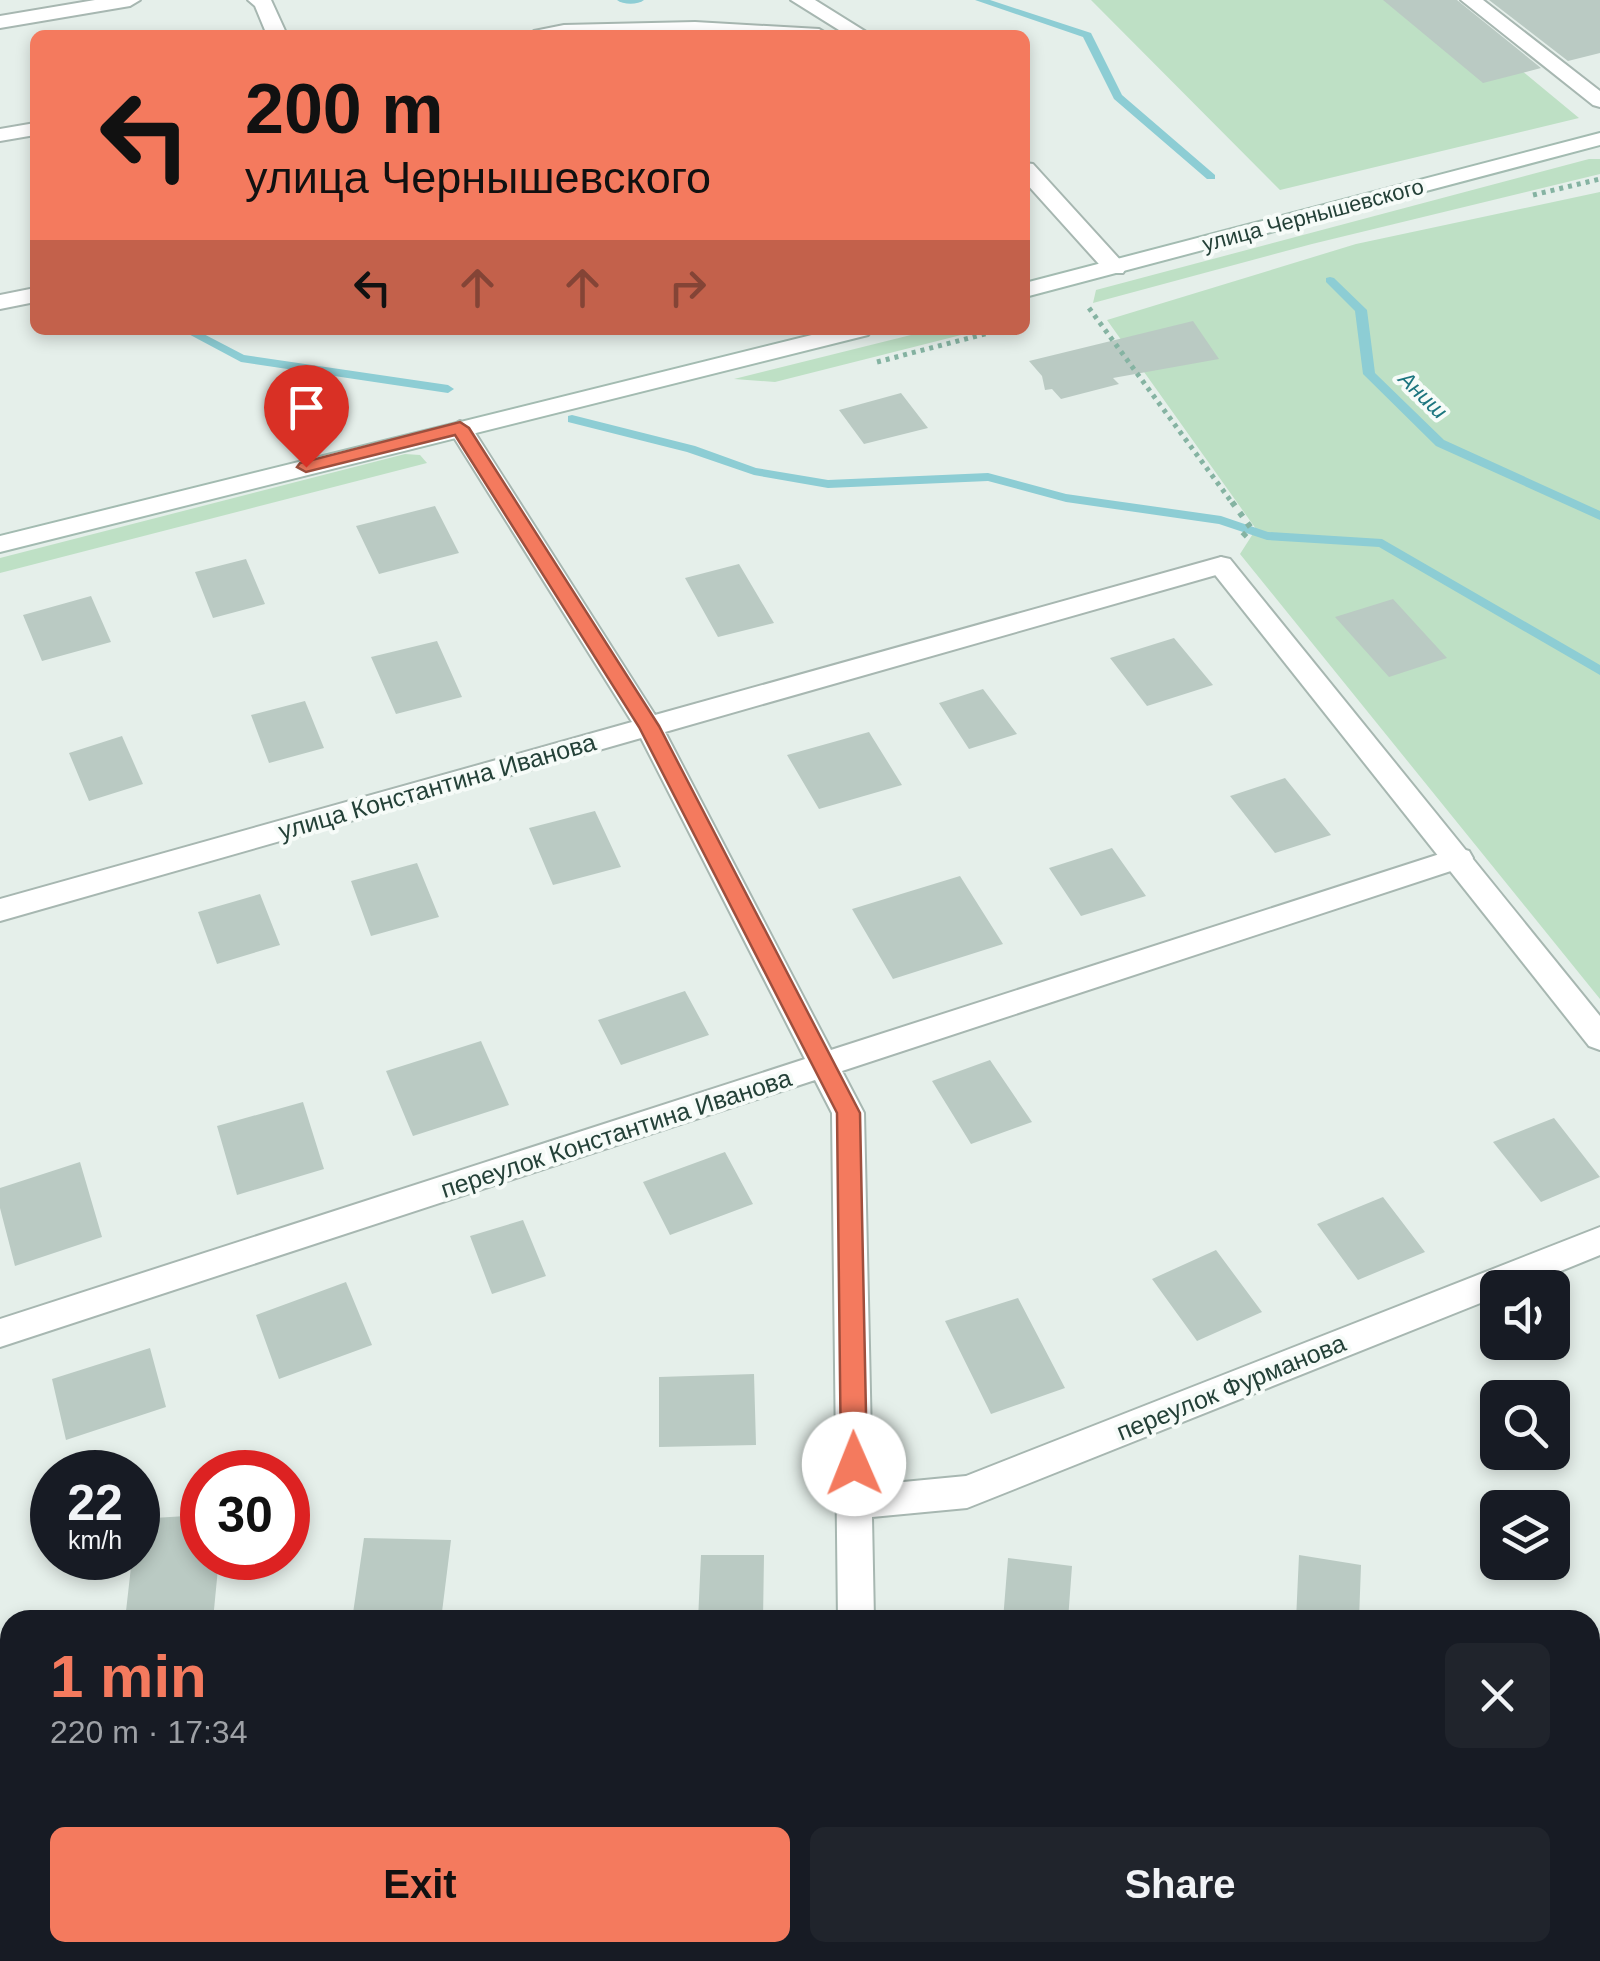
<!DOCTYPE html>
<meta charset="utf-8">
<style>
:root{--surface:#171b24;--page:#20242c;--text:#f1f3f6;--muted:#9ea1a6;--accent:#f47a5e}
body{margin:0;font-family:Helvetica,sans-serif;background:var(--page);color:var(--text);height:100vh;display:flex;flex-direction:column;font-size:38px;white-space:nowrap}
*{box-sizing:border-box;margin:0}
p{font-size:32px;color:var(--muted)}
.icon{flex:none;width:55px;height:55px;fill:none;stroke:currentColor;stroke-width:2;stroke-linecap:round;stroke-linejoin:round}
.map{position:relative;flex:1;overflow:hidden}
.drawer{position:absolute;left:0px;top:1610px;width:1600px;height:352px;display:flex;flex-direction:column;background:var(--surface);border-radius:30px 30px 0 0;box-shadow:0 5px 15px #0003}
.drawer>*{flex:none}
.top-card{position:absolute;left:30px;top:30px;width:1000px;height:305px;border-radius:15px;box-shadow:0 5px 15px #0003;background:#f47a5e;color:#111;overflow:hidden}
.buttons{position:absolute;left:1480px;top:1270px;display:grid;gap:20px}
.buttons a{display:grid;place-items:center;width:90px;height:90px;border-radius:15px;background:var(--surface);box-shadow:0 5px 15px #0003;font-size:50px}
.speed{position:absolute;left:30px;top:1450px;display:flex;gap:20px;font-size:50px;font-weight:700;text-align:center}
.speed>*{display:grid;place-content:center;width:130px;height:130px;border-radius:50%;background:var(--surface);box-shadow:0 5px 15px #0003;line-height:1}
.speed small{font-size:25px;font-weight:400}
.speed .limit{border:15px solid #d22;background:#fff;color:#111}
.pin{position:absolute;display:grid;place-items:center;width:85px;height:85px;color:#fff;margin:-102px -42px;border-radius:50% 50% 50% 0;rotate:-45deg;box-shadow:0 0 10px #0007}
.pin .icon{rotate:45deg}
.me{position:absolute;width:110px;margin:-55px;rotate:359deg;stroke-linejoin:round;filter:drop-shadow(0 0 8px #0008)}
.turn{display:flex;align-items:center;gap:35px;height:210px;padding:0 50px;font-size:45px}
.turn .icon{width:130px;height:130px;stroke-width:2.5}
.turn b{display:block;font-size:70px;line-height:85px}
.lanes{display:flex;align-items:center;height:95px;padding:0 50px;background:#0003;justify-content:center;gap:50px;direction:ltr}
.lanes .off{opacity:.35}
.round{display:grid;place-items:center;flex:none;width:105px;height:105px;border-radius:15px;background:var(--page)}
.headline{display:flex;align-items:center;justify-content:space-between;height:170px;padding:0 50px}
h1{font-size:60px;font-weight:600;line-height:75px;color:var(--accent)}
.primary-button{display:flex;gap:20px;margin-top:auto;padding:20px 50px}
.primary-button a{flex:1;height:115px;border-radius:15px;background:var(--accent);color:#111;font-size:40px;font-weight:600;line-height:115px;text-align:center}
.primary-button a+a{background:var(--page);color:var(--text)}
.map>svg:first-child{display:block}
.green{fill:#bee0c5}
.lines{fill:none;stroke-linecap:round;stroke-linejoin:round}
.stream{fill:#8dcdd4;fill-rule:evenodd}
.building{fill:#bacac3}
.lane-casing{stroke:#a7b7b1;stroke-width:4}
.street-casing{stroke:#a7b7b1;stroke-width:4}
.secondary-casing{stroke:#a3bbb1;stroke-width:4}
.path-far1{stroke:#85b3a2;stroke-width:5;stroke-dasharray:4 5;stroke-linecap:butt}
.path{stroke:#85b3a2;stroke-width:6;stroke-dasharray:5 8;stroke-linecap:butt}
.lane{fill:#fff;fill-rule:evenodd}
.street{fill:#fff;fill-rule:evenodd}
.secondary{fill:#fff;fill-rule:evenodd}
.route{fill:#f47a5e;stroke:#9f4f3d;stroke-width:2.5}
.labels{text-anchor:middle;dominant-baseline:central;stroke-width:8;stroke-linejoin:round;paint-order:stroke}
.far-street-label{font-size:22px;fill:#244138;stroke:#f6fbf8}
.far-water-label{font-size:22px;font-style:italic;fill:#1c757f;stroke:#f6fbf8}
.street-label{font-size:25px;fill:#244138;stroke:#f6fbf8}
</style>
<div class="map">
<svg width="1600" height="1961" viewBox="0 0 1600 1961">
<rect width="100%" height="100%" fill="#e5efea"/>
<path class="green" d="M1091 0H1436L1579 118 1280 190Z
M1589 159H1600V174L1312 244 1093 303 1096 290Z
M1600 192V999L1240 554 1256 529 1107 320 1356 244Z
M931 330H981L775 382 734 379Z
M405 454 420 455 427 463 0 573V558Z"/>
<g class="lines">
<path class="stream" d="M617 0H644C638 5 623 5 617 0Z
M975 0H990L1091 33 1122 95 1215 175V179H1207L1114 99 1083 37Z
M1330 277 1334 278 1367 310 1375 373 1444 440 1600 511V520L1436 446 1363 374 1355 311 1326 282V278Z
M181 330H196L244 355 448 385 454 389 448 393 241 362Z
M572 415 695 446 756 468 828 480 988 473 1066 494 1221 516 1268 532 1382 539 1600 665V675L1379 547 1267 540 1219 524 1066 502 988 481 828 488 754 475 687 452 568 422V416Z"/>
</g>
<path class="building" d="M1383 0H1457L1541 68 1483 83Z
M1489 0H1600V53L1568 61Z
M1193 321 1219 359 1113 378 1119 384 1061 399 1052 389 1045 390 1042 376 1029 361Z
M901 393 928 428 864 444 839 410Z
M435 506 459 553 379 574 356 526Z
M246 559 265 604 213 618 195 572Z
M739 564 774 623 718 637 685 578Z
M91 596 111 642 42 661 23 615Z
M1393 599 1447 658 1389 677 1335 617Z
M1174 638 1213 685 1147 706 1110 658Z
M437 641 462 697 396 714 371 657Z
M983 689 1017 734 969 749 939 703Z
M305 701 324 748 269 763 251 715Z
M869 732 902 785 819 809 787 755Z
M122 736 143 784 89 801 69 753Z
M1285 778 1331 835 1275 853 1230 796Z
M595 811 621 867 553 885 529 828Z
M1112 848 1146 896 1081 916 1049 868Z
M417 863 439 917 371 936 351 881Z
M960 876 1003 944 893 979 852 909Z
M260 894 280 945 217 964 198 912Z
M685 991 709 1035 621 1065 598 1020Z
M481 1041 509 1105 413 1136 386 1071Z
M990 1060 1032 1122 971 1144 932 1081Z
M303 1102 324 1169 237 1195 217 1126Z
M1554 1118 1600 1177 1541 1202 1493 1142Z
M725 1152 753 1204 670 1235 643 1182Z
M80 1162 102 1237 15 1266 0 1208V1188Z
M1383 1197 1425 1252 1358 1280 1317 1224Z
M523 1220 546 1276 492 1294 470 1236Z
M1216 1250 1262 1312 1197 1341 1152 1279Z
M346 1282 372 1345 279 1379 256 1315Z
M1018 1298 1065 1388 991 1414 945 1321Z
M150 1348 166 1407 66 1440 52 1379Z
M754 1374 756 1445 659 1447V1377Z
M202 1515V1558H219L213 1620H125L132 1558H138V1519Z
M364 1538 451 1540 441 1620H352Z
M701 1555H764L763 1620H698Z
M1299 1555 1361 1565 1359 1620H1296Z
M1008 1558 1072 1566 1068 1620H1003Z"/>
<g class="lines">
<g class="lane-casing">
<path id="lane" d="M1221 557 1230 559 1600 1016V1050L1589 1046 1212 571 1208 565Z"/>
</g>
<g class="street-casing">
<path id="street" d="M95 0H140L130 6 0 28V16Z
M248 0H271L287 35H267L255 6Z
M791 0H815L871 35H847Z
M1461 0H1483L1600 91V107L1593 105Z
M695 22 819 29 829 35H531L534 31 564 25Z
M35 123V135L0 141V129Z
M1025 163 1033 164 1123 263 1126 268 1123 273H1107L1025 182Z
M35 288V302L0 309V295Z
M460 421 472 428 655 715 1221 557 1234 565 1230 571 665 732 831 1050 1449 851 1459 848 1469 851 1473 858 1469 865 842 1071 864 1113 872 1485 966 1476 1600 1227V1255L1519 1288H1498V1296L967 1508 872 1517 874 1620H838L832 1113 815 1080 0 1347V1319L805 1059 641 738 0 921V899L632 722 448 428Z
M0 1674H10V1710H0Z
M1590 1755 1600 1757V1795L1590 1793Z
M829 1952H869V1961H829Z"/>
</g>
<g class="secondary-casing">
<path id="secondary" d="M1600 133V145L1025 297V283Z
M832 330H872L868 335 0 552V536Z"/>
</g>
<path class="path-far1" d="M1533 195 1600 179
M1089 308 1233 504
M877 362 1000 330"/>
<path class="path" d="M1232 502 1251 528 1241 538"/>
<use href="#lane" class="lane"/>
<use href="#street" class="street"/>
<use href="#secondary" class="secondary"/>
</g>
<path class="route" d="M460 422 469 428 659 726 860 1113 867 1464 863 1472 854 1476 845 1472 841 1464 837 1113 639 727 455 435 306 472 297 467 300 463Z"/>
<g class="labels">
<g class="far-street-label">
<text transform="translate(1313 215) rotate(-15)">улица Чернышевского</text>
</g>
<g class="far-water-label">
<text transform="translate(1423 395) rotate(44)">Аниш</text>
</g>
<g class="street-label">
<text transform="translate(437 786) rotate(-16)">улица Константина Иванова</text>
<text transform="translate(616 1133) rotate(-18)">переулок Константина Иванова</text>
<text transform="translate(1231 1387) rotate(-22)">переулок Фурманова</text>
</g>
</g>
</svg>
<div class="buttons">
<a><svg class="icon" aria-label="sound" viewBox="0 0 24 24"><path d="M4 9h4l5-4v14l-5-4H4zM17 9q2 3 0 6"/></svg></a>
<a><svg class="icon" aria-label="search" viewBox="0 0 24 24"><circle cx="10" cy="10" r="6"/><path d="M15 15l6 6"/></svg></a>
<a><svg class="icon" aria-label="layers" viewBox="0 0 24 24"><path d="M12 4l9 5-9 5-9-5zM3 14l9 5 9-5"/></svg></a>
</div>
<div class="speed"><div>22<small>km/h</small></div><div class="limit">30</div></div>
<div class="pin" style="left:306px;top:467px;background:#d93025"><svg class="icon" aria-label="arrive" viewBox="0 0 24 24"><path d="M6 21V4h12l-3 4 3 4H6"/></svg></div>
<svg class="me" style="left:854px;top:1464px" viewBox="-20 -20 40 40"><circle r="19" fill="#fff"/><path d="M0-13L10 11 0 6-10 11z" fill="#f47a5e"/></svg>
<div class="top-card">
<div class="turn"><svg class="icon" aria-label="left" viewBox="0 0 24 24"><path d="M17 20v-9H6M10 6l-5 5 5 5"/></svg><div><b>200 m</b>улица Чернышевского</div></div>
<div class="lanes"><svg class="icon" aria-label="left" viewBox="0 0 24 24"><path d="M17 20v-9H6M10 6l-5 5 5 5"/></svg><svg class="icon off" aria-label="ahead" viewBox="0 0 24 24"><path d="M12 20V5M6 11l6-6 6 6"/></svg><svg class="icon off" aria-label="ahead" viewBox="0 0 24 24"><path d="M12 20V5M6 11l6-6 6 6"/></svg><svg class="icon off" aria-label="right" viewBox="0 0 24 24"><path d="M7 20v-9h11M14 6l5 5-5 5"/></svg></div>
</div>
<section class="drawer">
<div class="headline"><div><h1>1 min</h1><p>220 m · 17:34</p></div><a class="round"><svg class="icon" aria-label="close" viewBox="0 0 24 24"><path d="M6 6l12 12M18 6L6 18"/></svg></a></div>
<div class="primary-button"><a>Exit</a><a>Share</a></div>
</section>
</div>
